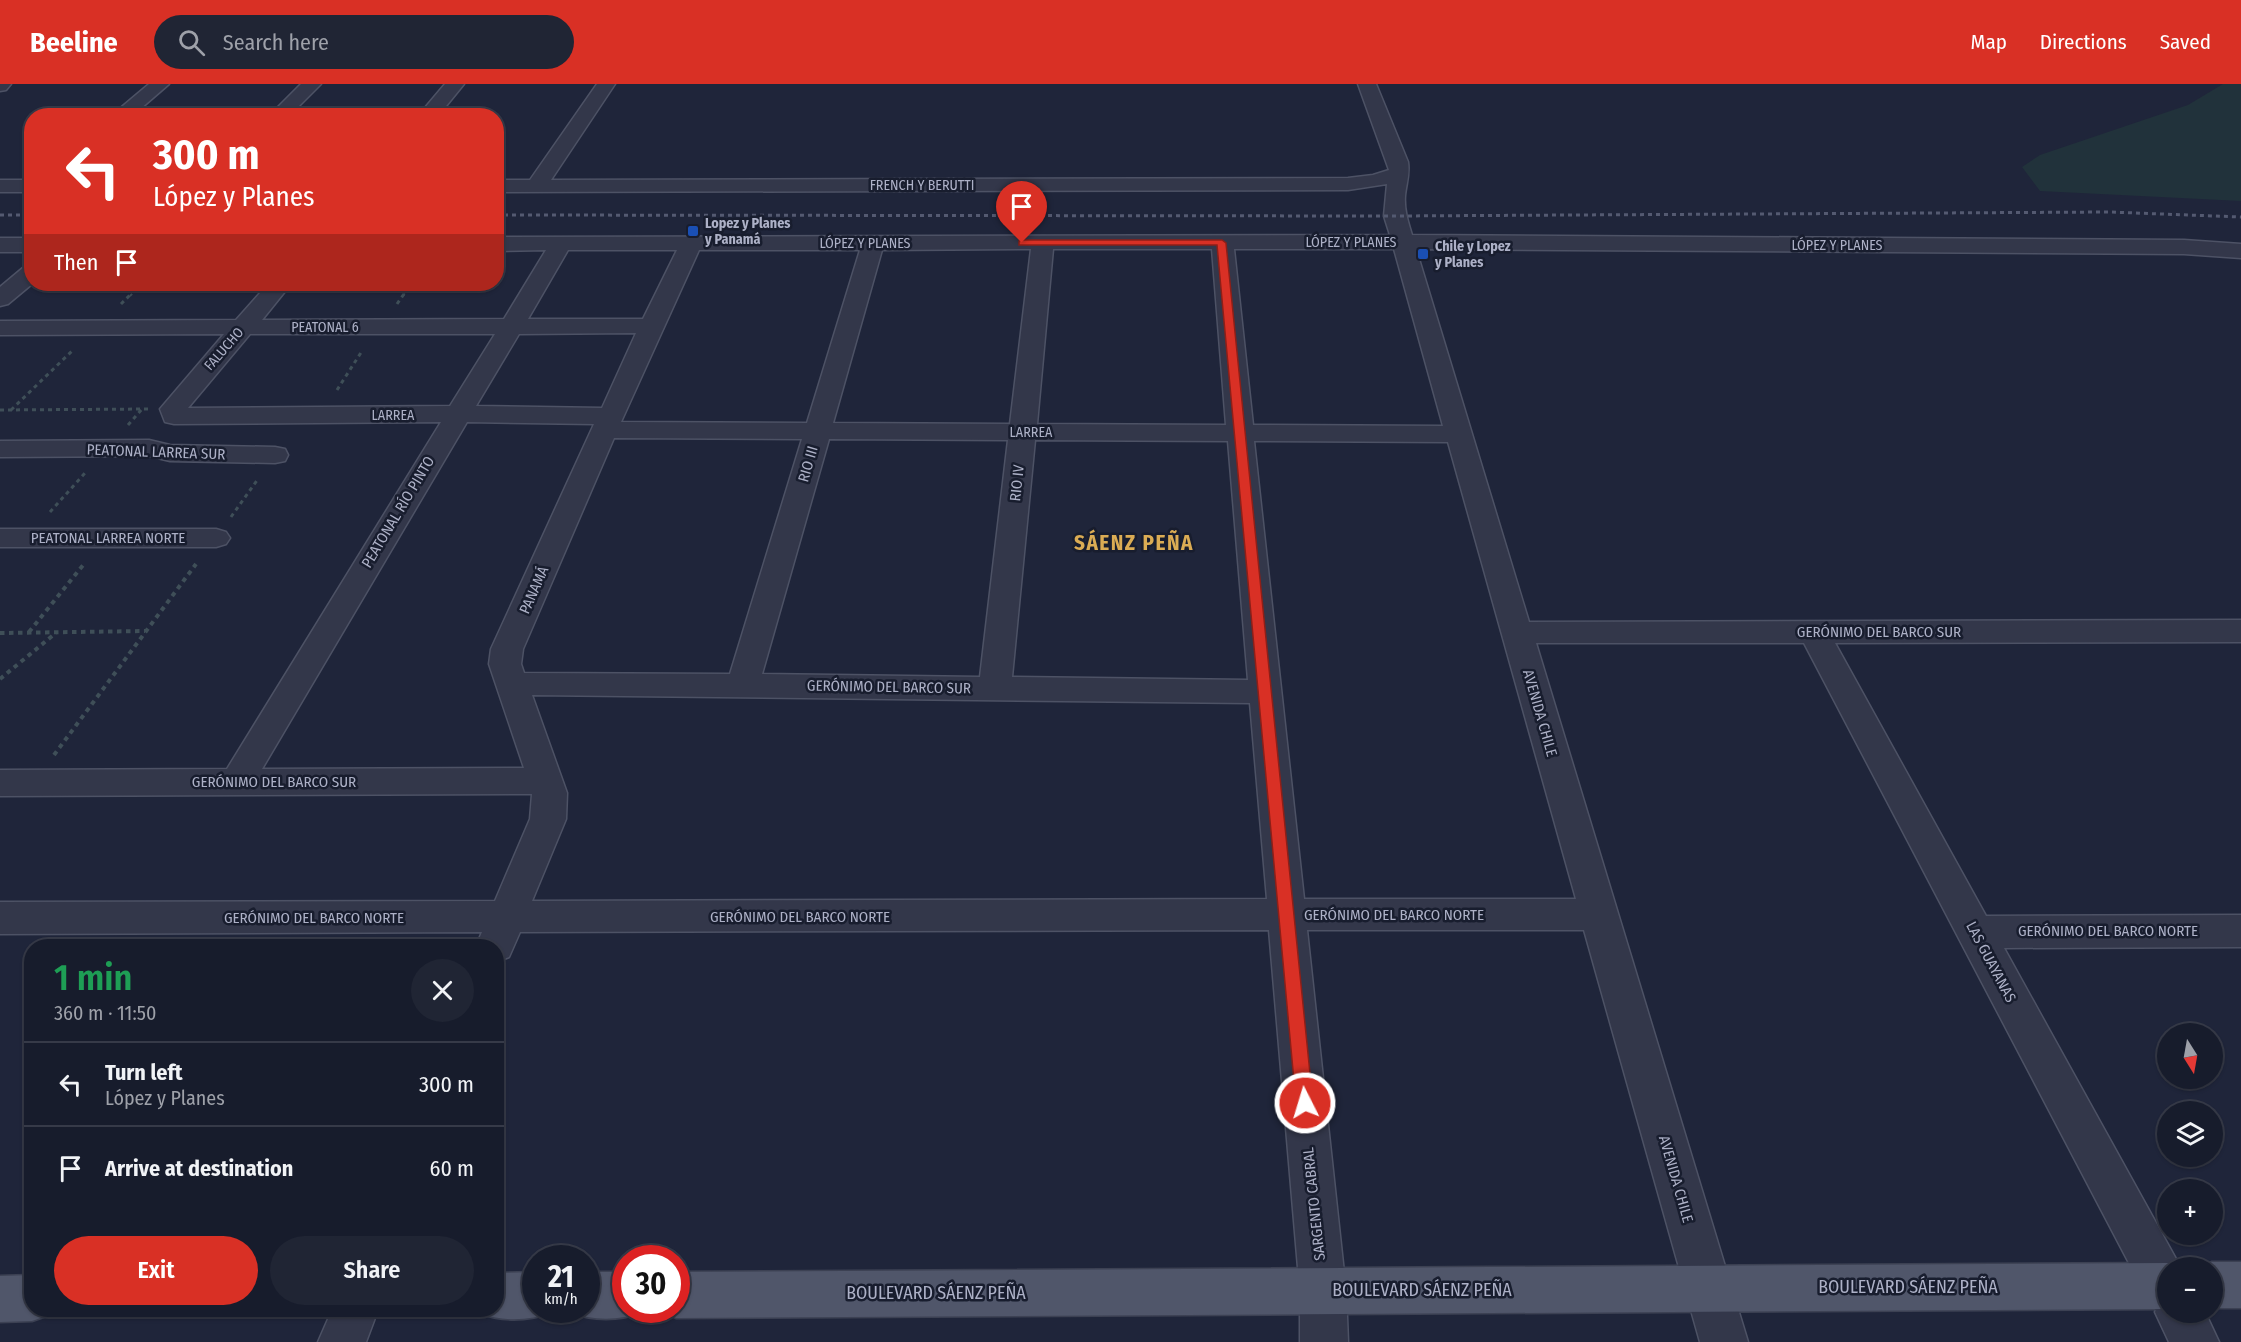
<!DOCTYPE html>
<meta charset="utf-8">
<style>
:root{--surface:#171c2c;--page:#202534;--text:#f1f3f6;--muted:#9ea1a9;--line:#363a48;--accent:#d93025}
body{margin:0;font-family:"Fira Sans Condensed",sans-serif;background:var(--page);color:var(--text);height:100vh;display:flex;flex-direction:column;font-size:22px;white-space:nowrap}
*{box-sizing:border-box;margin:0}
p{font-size:20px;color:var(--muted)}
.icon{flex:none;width:33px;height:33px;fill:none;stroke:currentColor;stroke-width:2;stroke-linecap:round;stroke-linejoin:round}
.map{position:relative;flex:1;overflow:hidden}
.details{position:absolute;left:24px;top:855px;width:480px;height:378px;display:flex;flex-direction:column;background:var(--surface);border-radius:24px;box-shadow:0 2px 4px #0004,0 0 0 2px var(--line)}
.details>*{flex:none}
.guide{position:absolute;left:24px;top:24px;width:480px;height:183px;border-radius:24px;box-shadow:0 2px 4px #0004,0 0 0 2px var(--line);background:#d93025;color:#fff;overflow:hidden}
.needle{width:39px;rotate:169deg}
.fabs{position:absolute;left:2157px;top:939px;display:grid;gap:12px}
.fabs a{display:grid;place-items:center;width:66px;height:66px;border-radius:50%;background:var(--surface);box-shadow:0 2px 4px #0004,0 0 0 2px var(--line);font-size:30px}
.speed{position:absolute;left:522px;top:1161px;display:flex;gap:12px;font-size:30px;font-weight:700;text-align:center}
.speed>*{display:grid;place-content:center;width:78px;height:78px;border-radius:50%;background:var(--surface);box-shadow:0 2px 4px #0004,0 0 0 2px var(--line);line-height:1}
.speed small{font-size:15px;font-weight:400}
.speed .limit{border:9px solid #d22;background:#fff;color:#111}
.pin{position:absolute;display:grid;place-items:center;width:51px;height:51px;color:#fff;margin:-62px -26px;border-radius:50% 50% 50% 0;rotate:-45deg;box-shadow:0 0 6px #0007}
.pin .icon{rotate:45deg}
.me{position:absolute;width:66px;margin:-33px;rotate:355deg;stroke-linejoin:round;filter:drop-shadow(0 0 4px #0008)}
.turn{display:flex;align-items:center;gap:21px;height:126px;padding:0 30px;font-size:27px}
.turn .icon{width:78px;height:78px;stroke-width:2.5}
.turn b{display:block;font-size:42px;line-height:51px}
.then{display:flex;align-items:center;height:57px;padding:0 30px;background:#0003;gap:12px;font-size:22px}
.round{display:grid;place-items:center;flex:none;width:63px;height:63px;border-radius:32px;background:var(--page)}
.overview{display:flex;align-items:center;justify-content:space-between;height:102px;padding:0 30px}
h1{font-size:36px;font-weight:600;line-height:45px;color:#1e9e55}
.action{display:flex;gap:12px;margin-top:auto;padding:12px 30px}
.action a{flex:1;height:69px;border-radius:36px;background:var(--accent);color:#fff;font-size:24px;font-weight:600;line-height:69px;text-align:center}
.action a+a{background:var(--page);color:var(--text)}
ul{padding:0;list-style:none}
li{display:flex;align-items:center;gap:18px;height:84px;padding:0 30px;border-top:2px solid var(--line)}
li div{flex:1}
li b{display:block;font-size:22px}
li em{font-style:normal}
header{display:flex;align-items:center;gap:36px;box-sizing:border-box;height:84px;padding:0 30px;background:var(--accent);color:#fff}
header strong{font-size:28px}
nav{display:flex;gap:33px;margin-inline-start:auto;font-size:21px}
.search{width:420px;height:54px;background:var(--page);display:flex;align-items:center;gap:15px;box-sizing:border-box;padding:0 21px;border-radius:33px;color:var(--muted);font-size:22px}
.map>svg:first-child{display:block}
.green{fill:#21323b}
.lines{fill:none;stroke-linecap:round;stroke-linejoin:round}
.minor-casing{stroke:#4d5265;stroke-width:3}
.major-casing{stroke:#3c4153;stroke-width:3}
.path-far2{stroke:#3f4f58;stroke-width:2;stroke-dasharray:3 3;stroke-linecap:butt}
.path-far1{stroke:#3f4f58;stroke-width:3;stroke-dasharray:4 4;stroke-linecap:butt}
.path{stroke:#3f4f58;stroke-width:4;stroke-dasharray:4.5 4.5;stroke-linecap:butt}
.minor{fill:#33374a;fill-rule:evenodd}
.major{fill:#50566a;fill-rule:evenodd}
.rail{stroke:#545a71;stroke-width:3;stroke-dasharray:4 4;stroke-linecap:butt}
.route{fill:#d93025;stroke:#8d1f18;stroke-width:1.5}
.transit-dot{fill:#1a4fb4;stroke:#181d2e;stroke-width:2}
.labels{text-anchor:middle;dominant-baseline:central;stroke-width:5;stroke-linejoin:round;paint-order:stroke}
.far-street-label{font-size:14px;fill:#adb1c7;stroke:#181d2e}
.far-poi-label{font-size:14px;font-weight:bold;fill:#adb1c7;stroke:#181d2e;text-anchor:start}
.street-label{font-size:15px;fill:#adb1c7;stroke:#181d2e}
.near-street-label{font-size:18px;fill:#adb1c7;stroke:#181d2e}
.district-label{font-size:21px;font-weight:bold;letter-spacing:1.5px;fill:#dbac54;stroke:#181d2e}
</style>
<header>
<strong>Beeline</strong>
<div class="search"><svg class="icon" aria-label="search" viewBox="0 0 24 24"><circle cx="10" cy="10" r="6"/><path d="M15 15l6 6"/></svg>Search here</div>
<nav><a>Map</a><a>Directions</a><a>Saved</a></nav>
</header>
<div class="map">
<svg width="2241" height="1258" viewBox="0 0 2241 1258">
<rect width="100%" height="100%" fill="#1f253a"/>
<path class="green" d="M2223 0H2241V117L2040 107 2022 83 2040 71 2188 21Z"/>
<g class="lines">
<g class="minor-casing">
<path id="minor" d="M0 0H11L6 6 0 7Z
M149 0H169L132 32H111Z
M301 0H321L289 32H269Z
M445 0H464L438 32H418Z
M597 0H615L551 96 1348 94 1373 91 1389 86 1358 0H1376L1408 78C1410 91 1406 100 1405 112 1404 126 1408 138 1412 151L2184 156 2241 160V174L2184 170 1416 165 1529 538 2241 536V558L1835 559 1986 832 2241 831V863L2004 864 2181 1184H2168V1228H2205L2219 1258H2169L2155 1228 2156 1226 2152 1223 1804 559H1536L1748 1258H1700L1584 846H1307L1346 1207 1348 1258H1300V1207L1269 846 520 848 509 873 496 878V862H476L482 848 0 850V818L495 817 530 735 532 710 0 712V686L227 685 441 338 174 340 165 338 160 325 224 250 0 251V237L236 236 268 200H291L262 236 504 235 546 166 496 167V153L1390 151 1384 132 1387 100 1348 106 496 108V96H530ZM1031 165 1010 340 833 339 882 166ZM1053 165H1212L1226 341 1037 340ZM1234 165H1394L1443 342 1253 341ZM568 166H677L643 235H528ZM699 166H860L807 339 621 338ZM636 249 602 324 476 322 519 250ZM250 250H495L450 322 188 324ZM467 338 594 340 491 565 489 580 524 684 262 685ZM614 354 802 355 730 590 524 589 521 580 523 565ZM829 355 1008 356 980 593 762 590ZM1035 356 1228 357 1248 596 1012 593ZM1254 357 1448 358 1576 815H1304ZM532 611 1250 619 1267 815 532 817 566 735 567 709Z
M0 96H32V108H0Z
M0 154H32V168H0Z
M32 181V200L8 220 0 222V203L24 183Z
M149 356 170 361 275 363 285 365 288 371 285 377 275 379 170 377 149 372 0 373V357Z
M0 445H216L226 448 230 454 226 460 216 463H0Z
M332 1226H378L366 1258H318Z"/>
</g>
<g class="major-casing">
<path id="major" d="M2212 1178H2241V1224H2212V1184H2198Z
M2168 1179 2180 1184H2168V1225L676 1234 659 1226H676V1188Z
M536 1188V1226H553V1228C529 1237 503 1238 479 1229L478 1226H496V1189Z
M586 1188H626V1226H643V1228C619 1237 593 1237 569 1228V1226H586Z
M32 1191V1226H51L49 1231 32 1237 0 1238V1192Z"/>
</g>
<path class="path-far2" d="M130 212 142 200
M403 212 411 200"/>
<path class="path-far1" d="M121 220 131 210
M397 220 404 210
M337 306 362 267
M0 326 148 325
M11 326 72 267
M128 341 142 325
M50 428 85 389
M231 433 258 395"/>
<path class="path" d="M29 548 84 480
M0 549 145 547
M0 595 57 548
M54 671 196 480"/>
<use href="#minor" class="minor"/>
<use href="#major" class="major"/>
<path class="rail" d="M0 131H32
M496 131 1395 132 2109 128 2241 133"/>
</g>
<path class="route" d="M1022 156H1222L1226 159 1313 1019 1311 1025 1305 1027 1298 1025 1296 1019 1217 161H1019V157Z"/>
<g class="transit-dot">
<rect x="687" y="141" width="12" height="12" rx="3"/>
<rect x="1417" y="164" width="12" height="12" rx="3"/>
</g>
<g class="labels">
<g class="far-street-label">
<text x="922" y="101">FRENCH Y BERUTTI</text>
<text x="1351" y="158">LÓPEZ Y PLANES</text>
<text x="865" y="159">LÓPEZ Y PLANES</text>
<text x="1837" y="161">LÓPEZ Y PLANES</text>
<text x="325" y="243">PEATONAL 6</text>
<text transform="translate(224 265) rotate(-49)">FALUCHO</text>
<text x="393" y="331">LARREA</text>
<text x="1031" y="348">LARREA</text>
</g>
<g class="far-poi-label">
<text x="705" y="139">Lopez y Planes<tspan x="705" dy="16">y Panamá</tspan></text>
<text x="1435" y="162">Chile y Lopez<tspan x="1435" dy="16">y Planes</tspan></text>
</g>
<g class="street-label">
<text transform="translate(156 368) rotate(2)">PEATONAL LARREA SUR</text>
<text transform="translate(808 380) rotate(-74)">RIO III</text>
<text transform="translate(1017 399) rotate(-84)">RIO IV</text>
<text transform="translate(398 428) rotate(-59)">PEATONAL RÍO PINTO</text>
<text x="108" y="454">PEATONAL LARREA NORTE</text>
<text transform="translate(534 506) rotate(-66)">PANAMÁ</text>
<text x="1879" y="548">GERÓNIMO DEL BARCO SUR</text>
<text transform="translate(889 603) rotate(1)">GERÓNIMO DEL BARCO SUR</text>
<text transform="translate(1540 629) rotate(74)">AVENIDA CHILE</text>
<text x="274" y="698">GERÓNIMO DEL BARCO SUR</text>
<text x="1394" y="831">GERÓNIMO DEL BARCO NORTE</text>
<text x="800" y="833">GERÓNIMO DEL BARCO NORTE</text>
<text x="314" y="834">GERÓNIMO DEL BARCO NORTE</text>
<text x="2108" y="847">GERÓNIMO DEL BARCO NORTE</text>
<text transform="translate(1991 878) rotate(62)">LAS GUAYANAS</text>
<text transform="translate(1676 1095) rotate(74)">AVENIDA CHILE</text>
<text transform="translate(1314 1120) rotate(-96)">SARGENTO CABRAL</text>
</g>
<g class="near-street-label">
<text x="1908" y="1203">BOULEVARD SÁENZ PEÑA</text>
<text x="1422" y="1206">BOULEVARD SÁENZ PEÑA</text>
<text x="936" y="1209">BOULEVARD SÁENZ PEÑA</text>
</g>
<g class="district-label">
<text x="1134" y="459">SÁENZ PEÑA</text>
</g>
</g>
</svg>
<div class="fabs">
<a><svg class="needle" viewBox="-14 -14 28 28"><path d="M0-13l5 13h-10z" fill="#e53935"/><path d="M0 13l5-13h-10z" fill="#9ea1a9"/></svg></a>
<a><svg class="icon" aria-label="layers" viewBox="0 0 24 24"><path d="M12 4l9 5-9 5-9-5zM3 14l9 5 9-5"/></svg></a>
<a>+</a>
<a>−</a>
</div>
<div class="speed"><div>21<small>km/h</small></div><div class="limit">30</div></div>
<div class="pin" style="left:1022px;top:159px;background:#d93025"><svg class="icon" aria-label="arrive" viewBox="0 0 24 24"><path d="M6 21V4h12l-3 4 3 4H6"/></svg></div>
<svg class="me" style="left:1305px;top:1019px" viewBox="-20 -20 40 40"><circle r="17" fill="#d93025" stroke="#fff" stroke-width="3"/><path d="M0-11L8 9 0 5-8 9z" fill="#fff"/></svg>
<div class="guide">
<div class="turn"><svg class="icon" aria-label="left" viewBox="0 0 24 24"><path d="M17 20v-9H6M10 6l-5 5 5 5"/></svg><div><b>300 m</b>López y Planes</div></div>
<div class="then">Then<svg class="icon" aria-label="arrive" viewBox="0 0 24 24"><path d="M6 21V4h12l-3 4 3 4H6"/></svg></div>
</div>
<section class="details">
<div class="overview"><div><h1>1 min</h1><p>360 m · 11:50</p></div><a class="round"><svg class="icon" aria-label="close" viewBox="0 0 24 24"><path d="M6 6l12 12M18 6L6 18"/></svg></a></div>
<ul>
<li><svg class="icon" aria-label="left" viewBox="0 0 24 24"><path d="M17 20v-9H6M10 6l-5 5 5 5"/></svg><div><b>Turn left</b><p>López y Planes</p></div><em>300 m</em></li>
<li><svg class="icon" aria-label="arrive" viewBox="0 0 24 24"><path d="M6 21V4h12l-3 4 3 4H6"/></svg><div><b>Arrive at destination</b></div><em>60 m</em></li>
</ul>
<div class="action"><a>Exit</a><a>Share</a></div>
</section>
</div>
